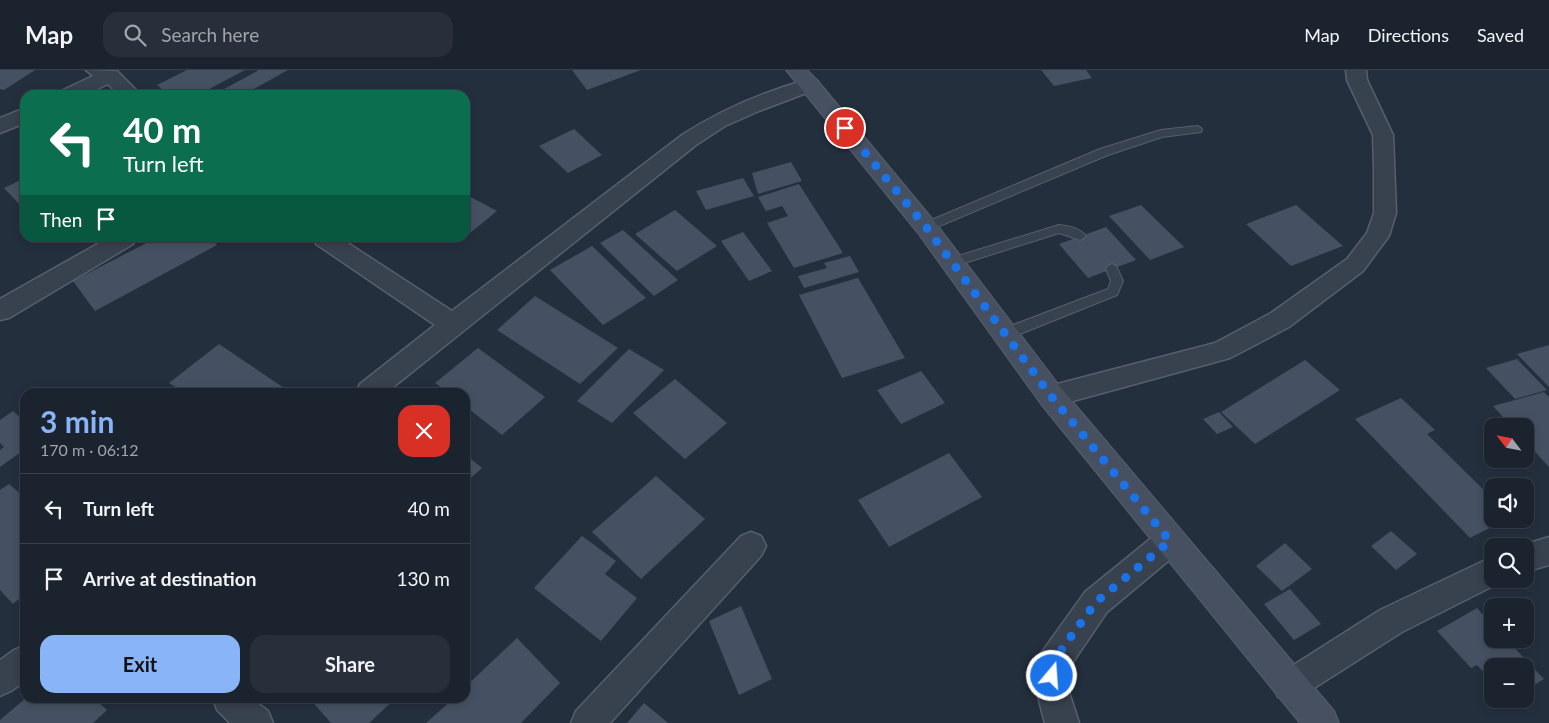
<!DOCTYPE html>
<meta charset="utf-8">
<style>
:root{--surface:#1b232e;--page:#282f3a;--text:#f1f3f6;--muted:#a0a4aa;--line:#39404a;--accent:#8ab4f8}
body{margin:0;font-family:Lato,sans-serif;background:var(--page);color:var(--text);height:100vh;display:flex;flex-direction:column;font-size:19px;white-space:nowrap}
*{box-sizing:border-box;margin:0}
p{font-size:16px;color:var(--muted)}
.icon{flex:none;width:28px;height:28px;fill:none;stroke:currentColor;stroke-width:2;stroke-linecap:round;stroke-linejoin:round}
.map{position:relative;flex:1;overflow:hidden}
.details{position:absolute;left:20px;top:318px;width:450px;height:315px;display:flex;flex-direction:column;background:var(--surface);border-radius:15px;box-shadow:0 2px 8px #0003,0 0 0 1px var(--line)}
.details>*{flex:none}
.top-card{position:absolute;left:20px;top:20px;width:450px;height:152px;border-radius:15px;box-shadow:0 2px 8px #0003,0 0 0 1px var(--line);background:#0b6e4f;color:#fff;overflow:hidden}
.needle{width:32px;rotate:302deg}
.tools{position:absolute;left:1484px;top:348px;display:grid;gap:10px}
.tools a{display:grid;place-items:center;width:50px;height:50px;border-radius:10px;background:var(--surface);box-shadow:0 2px 8px #0003,0 0 0 1px var(--line);font-size:25px}
.pin{position:absolute;display:grid;place-items:center;width:42px;height:42px;color:#fff;margin:-21px;border:2px solid #fff;border-radius:50%;box-shadow:0 1px 5px #0007}
.me{position:absolute;width:55px;margin:-28px;rotate:18deg;stroke-linejoin:round;filter:drop-shadow(0 0 4px #0008)}
.turn{display:flex;align-items:center;gap:18px;height:105px;padding:0 20px;font-size:22px}
.turn .icon{width:65px;height:65px;stroke-width:2.5}
.turn b{display:block;font-size:35px;line-height:42px}
.then{display:flex;align-items:center;height:48px;padding:0 20px;background:#0003;gap:10px;font-size:19px}
.round{display:grid;place-items:center;flex:none;width:52px;height:52px;border-radius:15px;background:var(--page)}
.head{display:flex;align-items:center;justify-content:space-between;height:85px;padding:0 20px}
h1{font-size:30px;font-weight:700;line-height:38px;color:var(--accent)}
.primary-button{display:flex;gap:10px;margin-top:auto;padding:10px 20px}
.primary-button a{flex:1;height:58px;border-radius:15px;background:var(--accent);color:#111;font-size:20px;font-weight:700;line-height:58px;text-align:center}
.primary-button a+a{background:var(--page);color:var(--text)}
ul{padding:0;list-style:none}
li{display:flex;align-items:center;gap:15px;height:70px;padding:0 20px;border-top:1px solid var(--line)}
li div{flex:1}
li b{display:block;font-size:19px}
li em{font-style:normal}
header{display:flex;align-items:center;gap:30px;box-sizing:border-box;height:70px;padding:0 25px;background:var(--surface);border-bottom:1px solid var(--line)}
header strong{font-size:24px}
nav{display:flex;gap:28px;margin-inline-start:auto;font-size:18px}
.search{width:350px;height:45px;background:var(--page);display:flex;align-items:center;gap:12px;box-sizing:border-box;padding:0 18px;border-radius:15px;color:var(--muted);font-size:19px}
.map>svg:first-child{display:block}
.building{fill:#455162}
.lines{fill:none;stroke-linecap:round;stroke-linejoin:round}
.lane-casing{stroke:#565f6c;stroke-width:2}
.street-casing{stroke:#565f6c;stroke-width:3}
.secondary-casing{stroke:#565f6c;stroke-width:2}
.lane{fill:#38414e;fill-rule:evenodd}
.street{fill:#38414e;fill-rule:evenodd}
.secondary{fill:#465061;fill-rule:evenodd}
.route{stroke:#1a73e8;stroke-width:9;stroke-dasharray:0 16.2}
</style>
<header>
<strong>Map</strong>
<div class="search"><svg class="icon" aria-label="search" viewBox="0 0 24 24"><circle cx="10" cy="10" r="6"/><path d="M15 15l6 6"/></svg>Search here</div>
<nav><a>Map</a><a>Directions</a><a>Saved</a></nav>
</header>
<div class="map">
<svg width="1549" height="653" viewBox="0 0 1549 653">
<rect width="100%" height="100%" fill="#242f3e"/>
<path class="building" d="M0 0H35L4 20 0 19Z
M187 0H245L198 25H169L157 15Z
M259 0H288L243 25H213Z
M572 0H641L587 20Z
M1041 0H1086L1092 8 1054 16Z
M574 59 602 85 568 103 539 76Z
M791 92 802 111 758 124 752 103Z
M25 108V137L23 138 4 118Z
M743 108 754 126 706 140 696 121Z
M799 114 843 183 794 198 767 153 788 146 782 136 766 141 758 127Z
M465 124 497 141 465 167Z
M1141 135 1184 177 1150 190 1109 146Z
M1296 135 1343 176 1291 196 1246 154Z
M675 140 717 176 677 201 635 164Z
M1106 157 1136 190 1088 208 1059 174Z
M623 160 678 210 654 226 600 173Z
M743 162 772 201 749 211 721 171Z
M156 168H211L217 175 95 241 73 211Z
M592 176 646 228 603 255 550 200Z
M850 186 859 202 804 218 798 206 827 198 824 193Z
M858 208 905 288 842 308 799 225Z
M535 226 618 278 580 314 497 260Z
M219 274 287 320 284 322H183L169 313Z
M1549 275V317L1517 284Z
M478 278 545 327 502 365 465 336V322H448L435 313Z
M629 279 664 300 612 353 577 331Z
M1517 289 1547 320 1515 329 1486 298Z
M1305 290 1340 320 1255 374 1221 342Z
M921 301 945 333 901 354 877 320Z
M675 309 727 353 685 389 633 343Z
M1544 322 1549 327V397L1525 371V356H1511L1493 336Z
M1401 328 1435 360 1427 364 1492 428V449H1507L1470 468 1355 349Z
M13 341 25 352V379L0 397V380L4 377 0 373V350Z
M1219 342 1233 357 1217 364 1203 349Z
M949 383 982 427 889 477 858 430Z
M465 384 482 398 465 413Z
M656 406 705 449 641 509 592 462Z
M9 414 25 428V524L13 534 0 520V420Z
M1391 461 1417 484 1396 500 1371 476Z
M582 466 616 491 605 504 637 528 601 571 534 518Z
M1285 473 1312 499 1282 521 1256 496Z
M1290 519 1321 554 1294 570 1264 534Z
M741 536 772 609 739 625 709 551Z
M1477 538 1492 555V569H1506L1544 609 1525 621V596H1492V611L1477 595 1471 598 1437 561Z
M517 568 560 613 521 653H426L454 628H465V617Z
M26 628H94L107 640 93 653H0V650Z
M309 628H396L369 653H331Z
M644 633 668 653H627Z"/>
<g class="lines">
<g class="lane-casing">
<path id="lane" d="M1197 56 1201 58 1202 60 1201 62 1162 67 1108 85 930 160H922L920 157 922 154 1100 79 1161 60Z
M1059 155C1069 156 1080 158 1086 166L1080 170 1059 163 952 197 948 195 946 192 948 189Z
M1112 194 1116 196 1123 211 1117 225 1010 268 1005 269 1000 268 998 264 1000 260 1108 219 1111 211 1106 199 1108 196Z"/>
</g>
<g class="street-casing">
<path id="street" d="M86 0 117 1 141 25H119L108 14 84 25H58L61 21 93 6Z
M1346 0H1366L1367 10 1393 65 1396 143 1389 166 1363 201 1289 257 1230 288 1051 337 1042 334 1038 326 1042 318 1215 273 1271 243 1347 189 1367 163 1374 143V98L1373 65 1347 10Z
M810 9 817 11 820 15 817 19 759 41 725 56 696 75 387 322H356L360 314 435 255 316 174 313 168H340L452 241 682 65C721 40 765 21 810 9Z
M25 38V53L0 63V48Z
M108 168H136L133 174 9 248 0 250V229Z
M1170 457 1180 461 1185 471 1180 481 1107 542 1069 598 1068 619 1079 653H1045C1038 628 1031 606 1042 582L1085 522 1160 461Z
M751 462 761 466 766 476 761 486 610 653H571L576 641 741 466Z
M1549 467V495L1525 502V476H1519Z
M1492 487V509H1504L1503 511 1402 562 1300 627 1289 632 1278 627 1273 616 1278 605 1380 540Z
M25 575V611L11 621 0 626V590L14 580Z
M213 628H251L268 641 273 653H230L217 640Z"/>
</g>
<g class="secondary-casing">
<path id="secondary" d="M786 0H807L817 10 934 151 1061 318 1334 641 1339 653H1300L1041 334 918 163Z"/>
</g>
<use href="#lane" class="lane"/>
<use href="#street" class="street"/>
<use href="#secondary" class="secondary"/>
</g>
<g class="lines">
<path class="route" d="M845 58 926 157 1051 326 1170 471 1096 532 1052 593V606"/>
</g>
</svg>
<div class="tools">
<a><svg class="needle" viewBox="-14 -14 28 28"><path d="M0-13l5 13h-10z" fill="#e53935"/><path d="M0 13l5-13h-10z" fill="#a0a4aa"/></svg></a>
<a><svg class="icon" aria-label="sound" viewBox="0 0 24 24"><path d="M4 9h4l5-4v14l-5-4H4zM17 9q2 3 0 6"/></svg></a>
<a><svg class="icon" aria-label="search" viewBox="0 0 24 24"><circle cx="10" cy="10" r="6"/><path d="M15 15l6 6"/></svg></a>
<a>+</a>
<a>−</a>
</div>
<div class="pin" style="left:845px;top:58px;background:#d93025"><svg class="icon" aria-label="arrive" viewBox="0 0 24 24"><path d="M6 21V4h12l-3 4 3 4H6"/></svg></div>
<svg class="me" style="left:1052px;top:606px" viewBox="-20 -20 40 40"><circle r="17" fill="#1a73e8" stroke="#fff" stroke-width="3"/><path d="M0-11L8 9 0 5-8 9z" fill="#fff"/></svg>
<div class="top-card">
<div class="turn"><svg class="icon" aria-label="left" viewBox="0 0 24 24"><path d="M17 20v-9H6M10 6l-5 5 5 5"/></svg><div><b>40 m</b>Turn left</div></div>
<div class="then">Then<svg class="icon" aria-label="arrive" viewBox="0 0 24 24"><path d="M6 21V4h12l-3 4 3 4H6"/></svg></div>
</div>
<section class="details">
<div class="head"><div><h1>3 min</h1><p>170 m · 06:12</p></div><a class="round" style="background:#d93025;color:#fff"><svg class="icon" aria-label="close" viewBox="0 0 24 24"><path d="M6 6l12 12M18 6L6 18"/></svg></a></div>
<ul>
<li><svg class="icon" aria-label="left" viewBox="0 0 24 24"><path d="M17 20v-9H6M10 6l-5 5 5 5"/></svg><div><b>Turn left</b></div><em>40 m</em></li>
<li><svg class="icon" aria-label="arrive" viewBox="0 0 24 24"><path d="M6 21V4h12l-3 4 3 4H6"/></svg><div><b>Arrive at destination</b></div><em>130 m</em></li>
</ul>
<div class="primary-button"><a>Exit</a><a>Share</a></div>
</section>
</div>
